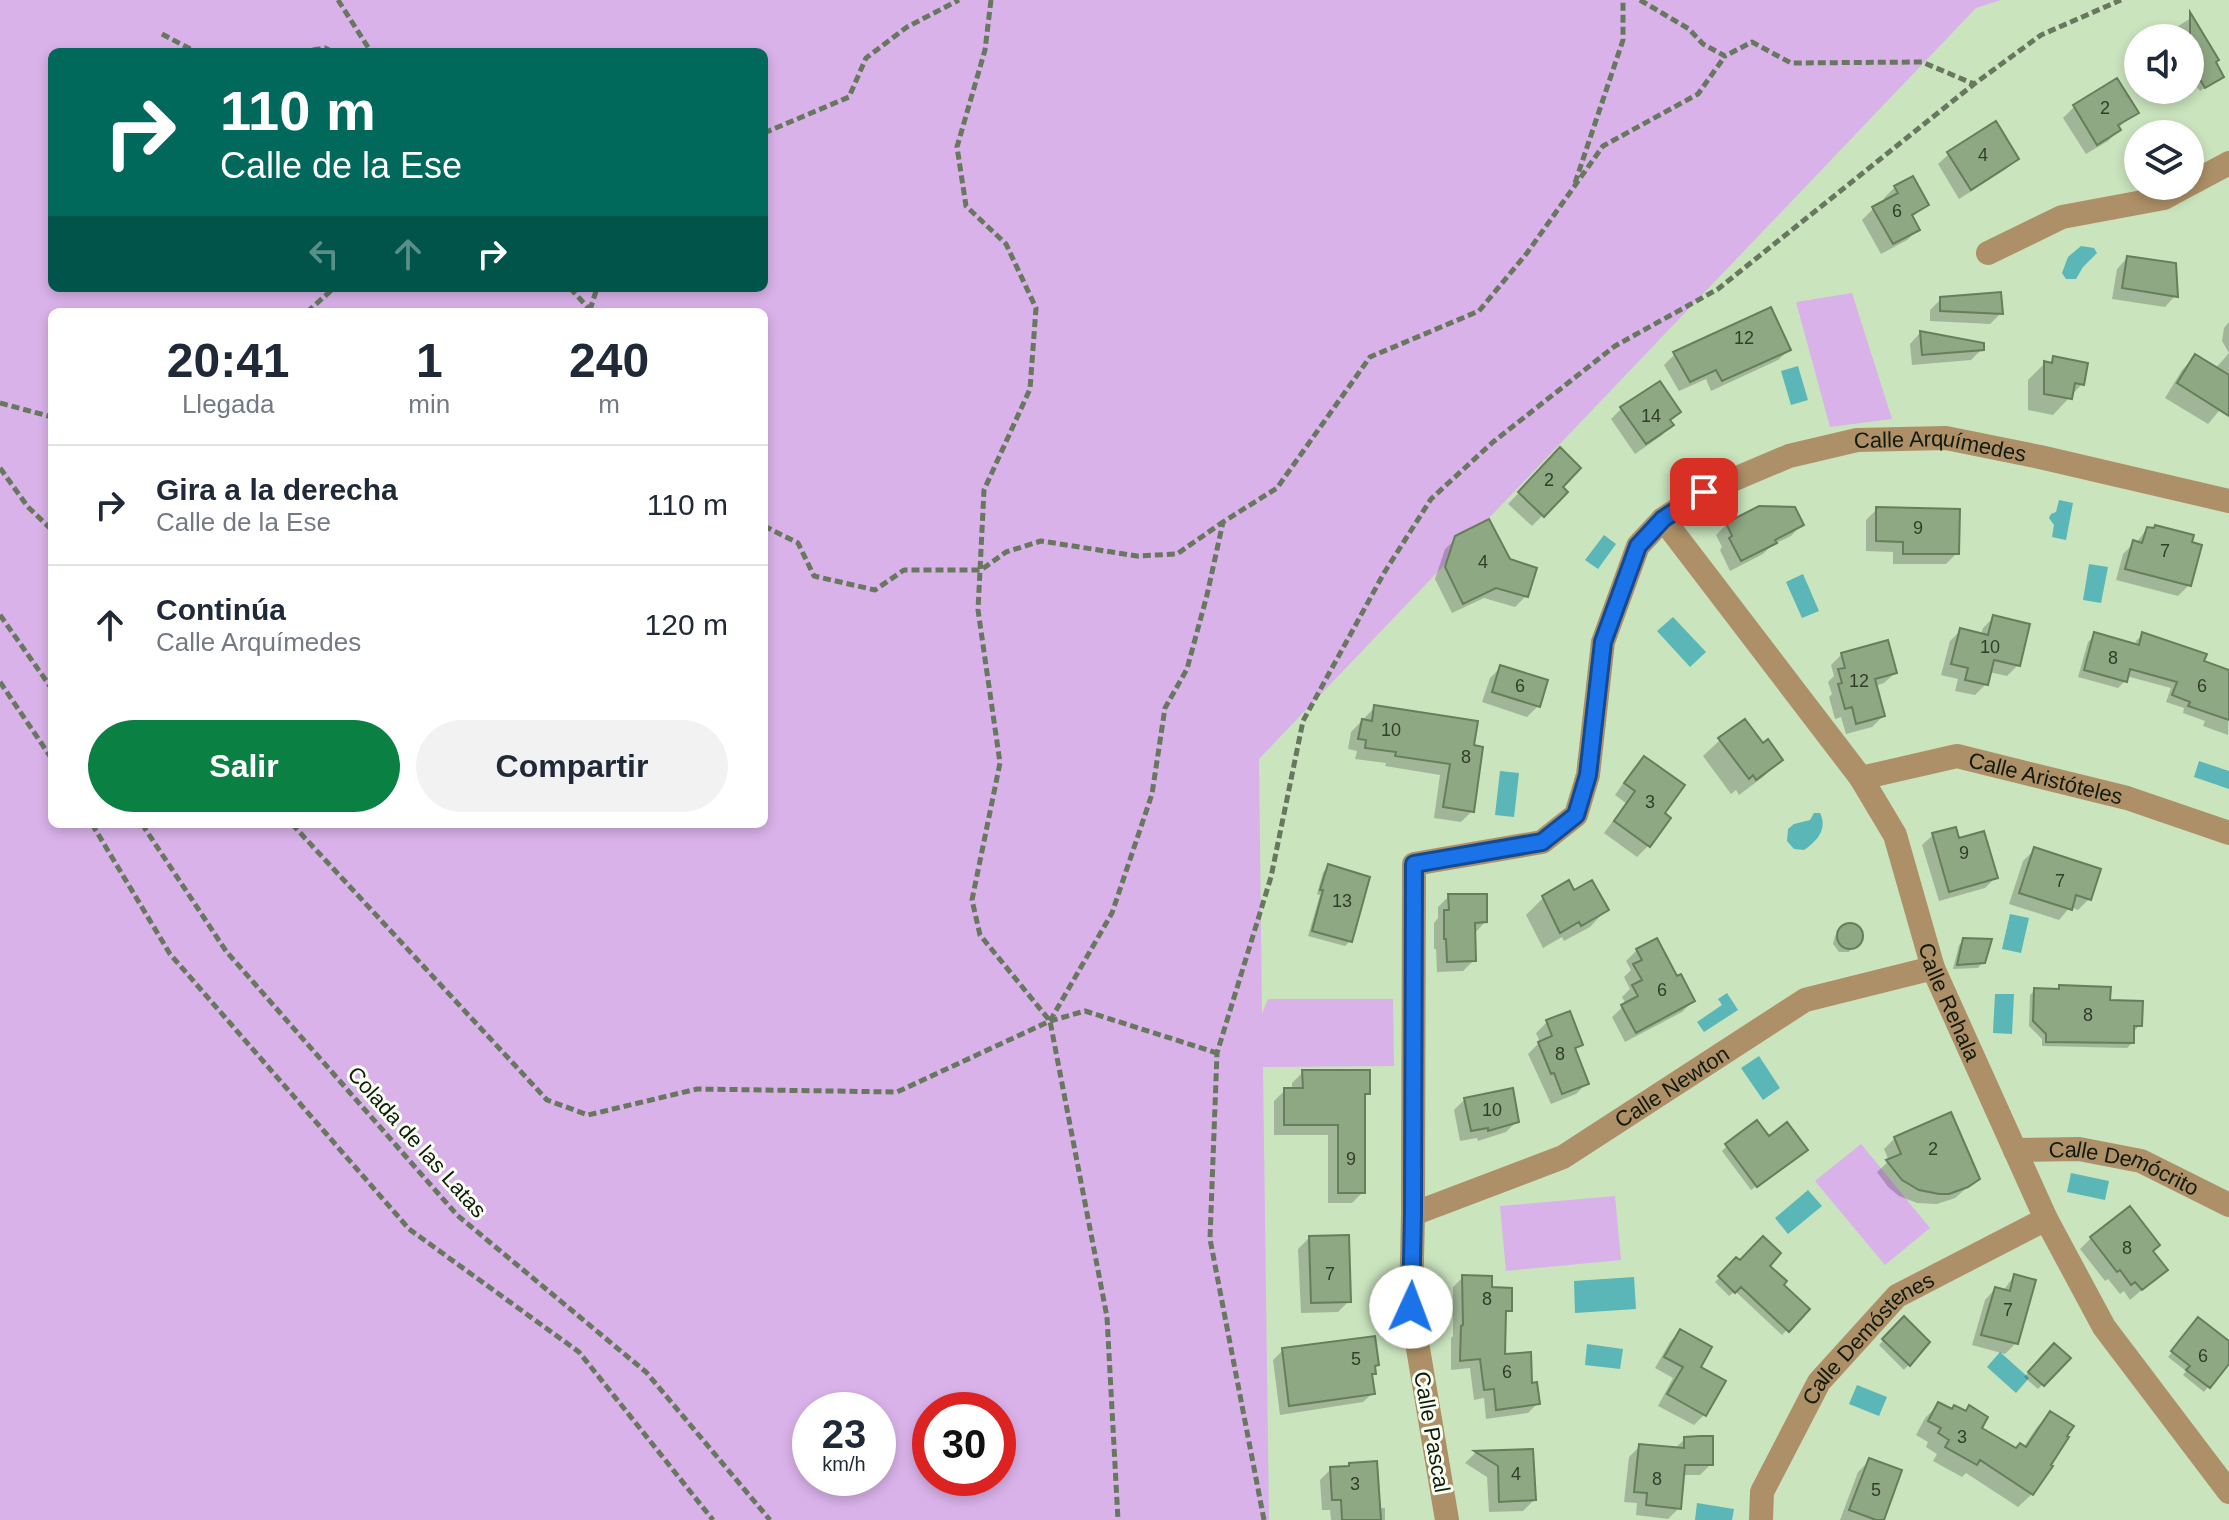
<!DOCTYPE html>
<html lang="es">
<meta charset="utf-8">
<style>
:root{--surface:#fff;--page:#f2f2f3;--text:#1f2937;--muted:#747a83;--line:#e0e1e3;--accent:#0b8043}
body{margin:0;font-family:Arial,sans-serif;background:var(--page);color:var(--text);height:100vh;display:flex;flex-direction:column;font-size:30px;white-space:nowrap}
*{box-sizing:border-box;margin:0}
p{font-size:26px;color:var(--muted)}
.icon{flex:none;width:44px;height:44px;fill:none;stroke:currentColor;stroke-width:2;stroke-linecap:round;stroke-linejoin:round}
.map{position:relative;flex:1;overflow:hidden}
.drawer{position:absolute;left:48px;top:308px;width:720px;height:520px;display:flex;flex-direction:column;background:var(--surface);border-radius:12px;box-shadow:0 4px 12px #0003}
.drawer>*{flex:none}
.guide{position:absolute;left:48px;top:48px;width:720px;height:244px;border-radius:12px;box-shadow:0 4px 12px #0003;background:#00695c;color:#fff;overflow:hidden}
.controls{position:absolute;left:2124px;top:24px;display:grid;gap:16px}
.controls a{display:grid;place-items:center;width:80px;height:80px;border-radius:50%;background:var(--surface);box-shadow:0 4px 12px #0003;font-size:40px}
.speed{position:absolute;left:792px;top:1392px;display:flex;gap:16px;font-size:40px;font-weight:700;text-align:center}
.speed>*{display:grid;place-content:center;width:104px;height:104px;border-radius:50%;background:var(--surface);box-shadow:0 4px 12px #0003;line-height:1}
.speed small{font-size:20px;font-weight:400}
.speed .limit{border:12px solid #d22;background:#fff;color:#111}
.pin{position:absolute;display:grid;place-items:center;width:68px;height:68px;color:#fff;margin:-34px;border-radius:16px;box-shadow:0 4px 12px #0006}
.me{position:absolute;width:88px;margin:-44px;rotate:2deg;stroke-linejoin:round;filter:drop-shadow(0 0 6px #0008)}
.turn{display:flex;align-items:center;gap:28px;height:168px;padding:0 40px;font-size:36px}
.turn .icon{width:104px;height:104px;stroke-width:2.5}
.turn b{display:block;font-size:56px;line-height:68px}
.lanes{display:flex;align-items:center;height:76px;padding:0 40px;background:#0003;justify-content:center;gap:40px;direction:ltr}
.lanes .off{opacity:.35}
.eta{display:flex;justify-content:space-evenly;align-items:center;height:136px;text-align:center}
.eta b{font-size:48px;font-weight:800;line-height:56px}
.action{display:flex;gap:16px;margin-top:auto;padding:16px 40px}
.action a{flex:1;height:92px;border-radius:48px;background:var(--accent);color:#fff;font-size:32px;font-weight:800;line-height:92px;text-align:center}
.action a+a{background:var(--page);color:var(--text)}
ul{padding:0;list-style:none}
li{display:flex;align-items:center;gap:24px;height:120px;padding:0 40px;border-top:2px solid var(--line)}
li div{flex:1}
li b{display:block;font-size:30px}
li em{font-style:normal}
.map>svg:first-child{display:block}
.green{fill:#d9b2e9;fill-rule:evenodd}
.water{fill:#5ab6b7}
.shadow{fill:#0003}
.building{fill:#8ea883;stroke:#667e5b;stroke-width:2}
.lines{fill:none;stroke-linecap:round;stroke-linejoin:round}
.path{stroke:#67785f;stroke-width:5;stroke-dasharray:8 4;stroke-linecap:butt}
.street{stroke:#ad9067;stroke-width:24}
.route-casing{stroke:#114b97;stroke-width:20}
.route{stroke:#1a73e8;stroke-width:14}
.labels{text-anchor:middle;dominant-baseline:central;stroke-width:6;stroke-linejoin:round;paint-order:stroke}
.number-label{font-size:18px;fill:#313e2a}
.street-label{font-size:22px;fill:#121b0d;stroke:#f7fff3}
</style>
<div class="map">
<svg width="2229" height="1520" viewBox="0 0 2229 1520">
<rect width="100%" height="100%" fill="#cae4be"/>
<path class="green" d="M0 0H2001L1976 8 1259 759 1262 1014 1268 999H1393L1394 1066 1263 1067 1269 1520H0ZM52 52H764V288H52ZM52 312H764V824H52ZM810 1410H878V1478H810ZM930 1410H998V1478H930Z
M1852 293 1892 419 1830 427 1796 302Z
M1861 1144 1930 1228 1885 1265 1815 1181Z
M1615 1196 1621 1260 1506 1271 1500 1206Z"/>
<path class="water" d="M2081 246 2094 248 2097 253 2083 267 2076 279H2066L2062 273 2068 257Z
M1798 366 1808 400 1791 405 1781 371Z
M2059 500 2073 503 2066 540 2052 537 2054 525 2049 518 2051 514 2056 512Z
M1604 535 1616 544 1598 569 1585 560Z
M2089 564 2108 567 2101 603 2083 600Z
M1803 574 1819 611 1802 618 1786 582Z
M1673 617 1706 652 1690 667 1657 631Z
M2199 761 2229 771V789L2194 777Z
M1500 771 1519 773 1514 817 1495 815Z
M1814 813H1820C1828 829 1817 841 1804 850L1794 849 1787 841 1788 829 1794 824 1810 820Z
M2010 914 2029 918 2021 953 2002 949Z
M1727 993 1738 1010 1704 1032 1697 1022 1722 1005 1718 999Z
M1995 994H2014L2012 1034 1993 1033Z
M1759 1056 1780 1088 1763 1100 1741 1068Z
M2071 1173 2109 1181 2105 1200 2067 1192Z
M1808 1190 1822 1206 1788 1234 1775 1218Z
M1634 1277 1636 1309 1575 1313 1574 1281Z
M1587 1344 1623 1349 1620 1369 1585 1365Z
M2000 1352 2029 1378 2016 1393 1987 1367Z
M1857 1385 1887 1397 1879 1416 1849 1404Z
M1697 1503 1734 1509 1732 1520H1695Z"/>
<path class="shadow" d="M2191 18 2221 77 2200 91 2190 78V38L2161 37Z
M2074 107 2136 112 2118 128 2119 130 2108 141 2086 154 2063 118Z
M1949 154 2017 158 2006 169 1959 199 1938 164Z
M1895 187 1927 205 1911 218 1918 230 1907 240 1881 254 1862 220 1873 209 1886 201 1884 198Z
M2127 258 2175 296 2165 307 2112 299 2117 269Z
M1941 299 2001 313 1990 324 1930 321V310Z
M2229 322V399L2208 424 2165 398 2182 370 2195 357 2215 369 2229 353 2222 341 2224 328Z
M1920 333 1982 349 1971 360 1912 365 1910 344Z
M1789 350 1778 360 1711 391 1706 379 1679 391 1664 365 1675 354Z
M2054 359 2082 384 2053 415 2028 410V380L2045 363 2048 364Z
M1622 408 1679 412 1669 422 1672 425 1661 436 1635 454 1611 419Z
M1560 450V487L1566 492 1532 526 1508 504Z
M1877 509 1957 553 1946 564H1893V552L1866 551V520Z
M1727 524 1801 525 1791 536 1772 545 1763 554 1730 571 1720 550 1722 547 1716 535Z
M2147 529 2189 585 2178 596 2116 580 2123 554 2134 543H2136Z
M1457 538 1526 596 1515 607 1484 598 1452 613 1435 579 1445 549Z
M1994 617 2018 665 2007 676 1989 672 1986 684 1975 695 1955 691 1958 679 1941 675 1950 641 1961 630 1981 635 1983 628Z
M2143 634 2201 662 2229 679 2228 735 2203 726 2205 721 2183 713 2184 708 2166 702 2171 688 2126 676 2125 681 2118 688 2078 677 2088 642 2095 635 2135 646 2136 641Z
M1842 654 1895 673 1884 683 1875 686 1883 716 1872 727 1846 734 1841 717 1835 719 1829 697 1832 694 1828 682 1834 676 1831 665Z
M1501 667 1538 706 1527 717 1482 702 1490 678Z
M1375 707 1472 747V811L1461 822 1434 818 1440 775 1385 766 1386 763 1355 759 1357 751 1348 749 1351 732Z
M1720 740 1763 746 1780 760 1763 777 1739 795 1736 790 1731 794 1703 756Z
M1644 758 1662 814 1668 818 1648 846 1637 857 1604 833 1626 803 1615 795 1633 769Z
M1933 835 1958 841 1996 877 1985 888 1939 901 1922 845Z
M2034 850 2089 899 2078 910 2070 907 2059 920 2009 904 2023 861Z
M1328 867 1350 941 1345 946 1308 936 1320 895 1317 894 1323 872Z
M1573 892 1606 910 1590 927 1564 941 1562 937 1543 948 1526 915 1543 898Z
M1449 896 1485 922 1475 933 1474 960 1463 971 1437 972 1436 949H1434V923L1438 918V907Z
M1846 925 1854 926 1860 931 1861 937 1849 952H1839L1833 944 1835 936Z
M1964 940 1983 962 1978 968 1953 969 1959 945Z
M1637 950 1677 979 1693 1001 1682 1012 1625 1042 1612 1017 1626 1004 1622 997 1630 989 1624 977 1631 970 1626 961Z
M2060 987 2108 1002 2140 1025 2135 1030H2132V1043L2127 1048 2042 1046V1039L2029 1026 2030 995 2035 990 2056 991Z
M1547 1022 1581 1045 1574 1051 1587 1083 1576 1094 1551 1104 1528 1054 1540 1042 1536 1033Z
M1303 1072 1368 1093 1363 1099V1192L1352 1203H1328V1135H1274V1101L1285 1090H1292V1083Z
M1465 1099 1517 1121 1506 1132 1478 1141 1477 1138 1460 1141 1454 1110Z
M1895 1138 1977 1179 1955 1198 1937 1204 1917 1203 1899 1196 1888 1187 1877 1172 1889 1161 1884 1149Z
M1768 1139 1800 1154 1751 1190 1722 1151 1727 1146Z
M1309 1238 1349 1301 1338 1312 1301 1313 1298 1249Z
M2091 1238 2151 1251 2165 1270 2130 1300 2124 1291 2120 1294 2108 1279 2105 1281 2080 1249Z
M1736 1260 1767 1266 1781 1285 1807 1309 1782 1335 1735 1291 1729 1296 1715 1282Z
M2014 1276 2016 1343 2005 1354 1972 1345 1985 1300 1995 1289 2003 1291Z
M1463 1277 1490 1289 1510 1310 1504 1315 1503 1356 1530 1385 1538 1403 1528 1413 1486 1419 1484 1398 1474 1400 1470 1368 1451 1370V1338L1453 1336V1287Z
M1904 1319 1928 1342 1904 1370 1879 1345Z
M2194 1325 2229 1344V1361L2204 1392 2183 1375 2186 1371 2168 1357Z
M1680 1331 1698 1368 1704 1415 1694 1425 1658 1406 1673 1378 1655 1368 1670 1342Z
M2054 1345 2068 1358 2038 1389 2024 1377Z
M1283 1350 1377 1365 1371 1376 1373 1393 1363 1402 1280 1415 1273 1360Z
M1939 1404 1951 1411 1964 1413 1969 1408 1979 1429 2015 1450 2023 1448 2037 1427 2050 1413 2032 1494 2018 1507 1966 1473 1962 1477 1933 1461 1937 1454 1926 1447 1928 1442 1916 1435 1925 1418Z
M1685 1439 1711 1464 1700 1475H1682L1679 1508 1668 1519 1636 1515 1637 1503 1624 1502 1629 1457 1640 1446 1674 1449Z
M1531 1451 1534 1500 1523 1511 1489 1512 1487 1477 1465 1463 1475 1453Z
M1869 1461 1882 1520H1840L1858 1472Z
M1350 1465 1378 1508H1385V1520H1331L1330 1510H1322L1320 1480 1331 1469 1346 1468Z"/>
<path class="building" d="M2190 12 2219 60 2216 62 2224 77 2205 88 2190 63Z
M2117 78 2139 113 2118 125 2121 130 2097 145 2073 105Z
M1996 121 2019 159 1971 190 1947 152Z
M1913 176 1929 205 1912 215 1920 230 1893 244 1872 207 1898 193 1894 186Z
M2127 256 2176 263 2178 297 2122 288Z
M2001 292 2003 314 1940 311V297Z
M1771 307 1791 350 1722 381 1716 370 1690 382 1673 352Z
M1920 331 1984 343V350L1922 355Z
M2195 354 2229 375V416L2177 383Z
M2053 356 2088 363 2084 385 2075 383 2072 399 2044 394V361L2052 363Z
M1660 381 1681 412 1670 420 1674 425 1646 444 1620 407Z
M1560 447 1581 468 1563 487 1568 492 1544 517 1518 492Z
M1759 506 1795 507 1804 525 1775 540 1777 543 1741 561 1729 538 1732 536 1726 523Z
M1876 507 1960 509 1959 554H1903V542L1876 541Z
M1489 519 1510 559 1537 568 1528 597 1496 588 1463 604 1445 567 1455 536Z
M2155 525 2194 535 2192 542 2202 545 2191 586 2125 569 2133 540 2142 543 2147 527 2154 528Z
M1993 615 2030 624 2020 666 1994 660 1988 685 1965 680 1968 668 1951 664 1960 628 1988 635Z
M2094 632 2139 645 2142 632 2207 654 2204 661 2229 670V720L2188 706 2190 702 2172 695 2177 682 2130 669 2127 682 2084 670Z
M1888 640 1897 673 1875 679 1885 716 1856 724 1852 707 1845 709 1838 684 1842 683 1838 669 1845 668 1841 653Z
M1500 665 1548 680 1540 707 1492 692Z
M1374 705 1478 721 1474 745 1483 747 1474 812 1443 807 1450 764 1395 756 1396 752 1365 748 1366 740 1358 739 1362 719 1372 721Z
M1745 719 1763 743 1768 739 1783 760 1756 780 1753 775 1749 779 1718 738Z
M1644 756 1685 785 1665 813 1671 818 1650 847 1614 821 1635 791 1624 783Z
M1956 827 1959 838 1984 831 1998 878 1949 892 1932 833Z
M2034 847 2101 869 2091 900 2076 895 2072 910 2019 893Z
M1328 864 1370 877 1352 942 1312 931 1323 890H1320Z
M1569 880 1574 890 1592 880 1609 910 1581 926 1579 922 1560 933 1542 896Z
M1448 894H1487V922L1475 923 1476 961 1447 962 1446 939H1444V910H1449Z
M1837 936a13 13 0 1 1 26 0a13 13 0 1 1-26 0Z
M1657 938 1677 976 1681 974 1695 1001 1636 1033 1621 1005 1638 996 1632 985 1642 980 1633 964 1642 960 1636 949Z
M1963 938 1992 939 1985 963 1957 965Z
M2059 985 2111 987 2110 1000 2143 1001 2142 1026H2134V1043L2046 1042V1034L2033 1021 2034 988 2059 989Z
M1570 1011 1583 1045 1575 1048 1589 1084 1562 1094 1554 1073 1551 1074 1538 1042 1552 1036 1546 1020Z
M1302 1070H1370V1094H1365V1193H1338V1125H1284V1088H1303Z
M1513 1088 1519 1122 1488 1131V1128L1471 1131 1464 1098Z
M1951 1112 1980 1179 1968 1187 1949 1194H1939L1919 1190 1902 1180 1886 1160 1901 1154 1894 1137Z
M1757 1120 1769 1136 1787 1122 1808 1150 1757 1187 1725 1144Z
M2130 1206 2160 1245 2153 1251 2168 1270 2142 1290 2135 1282 2131 1285 2120 1270 2117 1272 2090 1237Z
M1349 1235 1351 1302 1311 1303 1309 1236Z
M1763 1236 1781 1253 1770 1266 1787 1281 1784 1285 1810 1309 1789 1332 1741 1287 1735 1293 1718 1276 1736 1257 1740 1260Z
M2014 1274 2036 1280 2018 1344 1981 1335 1995 1287 2010 1291Z
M1462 1275 1492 1276V1287L1512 1288V1311H1506L1505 1354 1531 1352 1532 1383 1537 1382 1540 1404 1496 1410 1494 1389 1484 1390 1480 1359 1460 1361 1461 1326 1463 1325Z
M1904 1316 1930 1342 1910 1366 1882 1339Z
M2198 1317 2229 1341V1364L2210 1388 2186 1370 2190 1366 2171 1351Z
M1680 1329 1712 1347 1701 1367 1726 1381 1706 1416 1667 1394 1683 1367 1664 1357Z
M1375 1336 1379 1365 1375 1366 1376 1374H1372L1375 1394 1289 1406 1282 1348Z
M2054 1343 2071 1358 2044 1386 2028 1372Z
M1938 1402 1952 1409 1954 1405 1966 1411 1969 1405 1988 1417 1982 1428 2016 1448 2020 1443 2026 1447 2050 1411 2074 1426 2067 1436 2069 1437 2051 1465 2053 1466 2033 1495 1980 1460 1977 1465 1945 1447 1949 1440 1938 1433 1941 1428 1928 1421Z
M1700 1436H1713V1465H1685L1681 1509 1646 1505 1647 1493 1634 1492 1639 1444 1684 1448V1437Z
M1533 1449 1536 1500 1499 1502 1498 1466 1474 1451Z
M1869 1458 1902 1470 1884 1520H1876L1849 1510Z
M1377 1461 1381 1520H1342L1341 1500H1332L1330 1467 1349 1466V1463Z"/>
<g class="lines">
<path class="path" d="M338 0 371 52
M991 0 985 50 957 147 966 206 1006 244 1036 308 1030 389 984 490 978 610 1000 763 972 900 980 935 1050 1021 1107 1317 1118 1520
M1640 0 1689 29 1703 44 1725 56 1752 42 1791 63 1922 62 1974 84
M162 34 196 52
M301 52 325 48 333 52
M764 133 849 97 866 58 907 27 959 0
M1575 183 1623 40V0
M570 288 592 312
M590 310 597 288
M307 312 334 288
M0 403 52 417
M0 468 28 507 52 530
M764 526 798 543 814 576 875 590 904 570H981L1006 552 1041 541 1137 556 1177 554 1223 522
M0 615 52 689
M0 682 52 759
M92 824 170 954 409 1229 579 1352 713 1520
M142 824 226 951 457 1215 646 1372 770 1520
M292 824 547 1100 588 1115 697 1089 897 1092 1050 1021 1085 1011 1217 1053
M1050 1021 1112 913 1152 794 1165 708 1187 669 1207 595 1223 522 1277 488 1370 357 1479 311 1527 253 1603 146 1698 94 1725 56
M1264 1520 1210 1239 1217 1053 1271 877 1303 721 1384 573 1431 499 1493 442 1615 346 1718 289 1974 84 2041 35 2121 0"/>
<g class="street">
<path d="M2190 184 2229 163"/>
<path d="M1988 253 2062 217 2164 198 2186 186"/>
<path id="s1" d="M1663 519 1861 778 1895 835 1933 968 2046 1219 2104 1327 2229 1492"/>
<path id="s2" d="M1861 778 1957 756 2127 798 2229 833"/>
<path id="s3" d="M2015 1150 2079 1149 2141 1161 2229 1205"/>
<path id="s4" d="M1413 1214 1563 1157 1805 1000 1933 968"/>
<path id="s5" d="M1447 1520 1411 1307 1413 1214 1414 864 1542 842 1576 815 1588 775 1603 642 1638 546 1663 519 1704 492 1789 456 1857 440 1946 438 2040 457 2229 501"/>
<path id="s6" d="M1761 1520 1762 1492 1819 1382 1897 1296 2046 1219"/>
</g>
</g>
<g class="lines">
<g class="route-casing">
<path id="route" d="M1411 1307 1413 1214 1414 864 1542 842 1576 815 1588 775 1603 642 1638 546 1663 519 1704 492"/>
</g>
<use href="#route" class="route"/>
</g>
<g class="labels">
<g class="number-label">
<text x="2105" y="108">2</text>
<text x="1983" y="155">4</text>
<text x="1897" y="211">6</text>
<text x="1744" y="338">12</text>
<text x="1651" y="416">14</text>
<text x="1549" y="480">2</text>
<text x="1918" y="528">9</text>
<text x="2165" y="551">7</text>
<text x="1483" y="562">4</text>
<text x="1990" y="647">10</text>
<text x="2113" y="658">8</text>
<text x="1859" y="681">12</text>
<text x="1520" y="686">6</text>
<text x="2202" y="686">6</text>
<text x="1391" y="730">10</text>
<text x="1466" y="757">8</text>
<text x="1650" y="802">3</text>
<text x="1964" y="853">9</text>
<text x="2060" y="881">7</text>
<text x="1342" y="901">13</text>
<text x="1662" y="990">6</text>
<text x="2088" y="1015">8</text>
<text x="1560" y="1054">8</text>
<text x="1492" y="1110">10</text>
<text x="1933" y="1149">2</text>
<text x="1351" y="1159">9</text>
<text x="2127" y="1248">8</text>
<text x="1330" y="1274">7</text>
<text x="1487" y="1299">8</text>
<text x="2008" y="1310">7</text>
<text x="2203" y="1356">6</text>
<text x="1356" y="1359">5</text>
<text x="1507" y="1372">6</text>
<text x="1962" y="1437">3</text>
<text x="1516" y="1474">4</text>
<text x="1657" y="1479">8</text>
<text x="1355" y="1484">3</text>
<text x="1876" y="1490">5</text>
</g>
<g class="street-label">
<text stroke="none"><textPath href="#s5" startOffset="1442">Calle Arquímedes</textPath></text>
<text stroke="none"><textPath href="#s2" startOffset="190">Calle Aristóteles</textPath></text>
<text stroke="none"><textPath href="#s1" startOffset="568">Calle Rehala</textPath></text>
<text stroke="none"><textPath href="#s4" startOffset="290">Calle Newton</textPath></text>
<text transform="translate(417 1142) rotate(48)">Colada de las Latas</text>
<text stroke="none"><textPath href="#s3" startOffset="112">Calle Demócrito</textPath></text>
<text stroke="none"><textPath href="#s6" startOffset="218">Calle Demóstenes</textPath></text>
<text transform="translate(1432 1432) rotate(80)">Calle Pascal</text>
</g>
</g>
</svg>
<div class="controls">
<a><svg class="icon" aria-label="sound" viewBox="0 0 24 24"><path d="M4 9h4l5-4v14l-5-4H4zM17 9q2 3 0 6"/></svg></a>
<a><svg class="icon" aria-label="layers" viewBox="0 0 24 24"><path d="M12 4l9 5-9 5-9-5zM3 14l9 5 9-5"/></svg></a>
</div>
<div class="speed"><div>23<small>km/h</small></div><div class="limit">30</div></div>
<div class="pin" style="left:1704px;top:492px;background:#d93025"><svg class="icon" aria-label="arrive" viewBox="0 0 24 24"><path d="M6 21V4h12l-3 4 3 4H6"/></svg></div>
<svg class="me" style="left:1411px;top:1307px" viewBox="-20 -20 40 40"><circle r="19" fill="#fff"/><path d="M0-13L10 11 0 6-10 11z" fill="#1a73e8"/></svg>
<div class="guide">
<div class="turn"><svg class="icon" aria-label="right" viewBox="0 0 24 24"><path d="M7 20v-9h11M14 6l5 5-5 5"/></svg><div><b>110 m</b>Calle de la Ese</div></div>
<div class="lanes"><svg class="icon off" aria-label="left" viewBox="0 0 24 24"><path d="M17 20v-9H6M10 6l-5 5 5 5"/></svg><svg class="icon off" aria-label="ahead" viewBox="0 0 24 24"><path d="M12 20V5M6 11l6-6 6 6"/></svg><svg class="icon" aria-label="right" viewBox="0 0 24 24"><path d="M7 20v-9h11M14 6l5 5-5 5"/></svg></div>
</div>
<section class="drawer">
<div class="eta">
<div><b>20:41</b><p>Llegada</p></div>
<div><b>1</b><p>min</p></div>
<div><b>240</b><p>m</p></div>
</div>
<ul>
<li><svg class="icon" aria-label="right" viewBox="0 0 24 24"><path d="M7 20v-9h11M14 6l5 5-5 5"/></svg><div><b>Gira a la derecha</b><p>Calle de la Ese</p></div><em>110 m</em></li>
<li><svg class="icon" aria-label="ahead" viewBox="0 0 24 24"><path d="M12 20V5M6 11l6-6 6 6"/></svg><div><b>Continúa</b><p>Calle Arquímedes</p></div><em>120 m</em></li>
</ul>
<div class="action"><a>Salir</a><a>Compartir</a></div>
</section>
</div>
